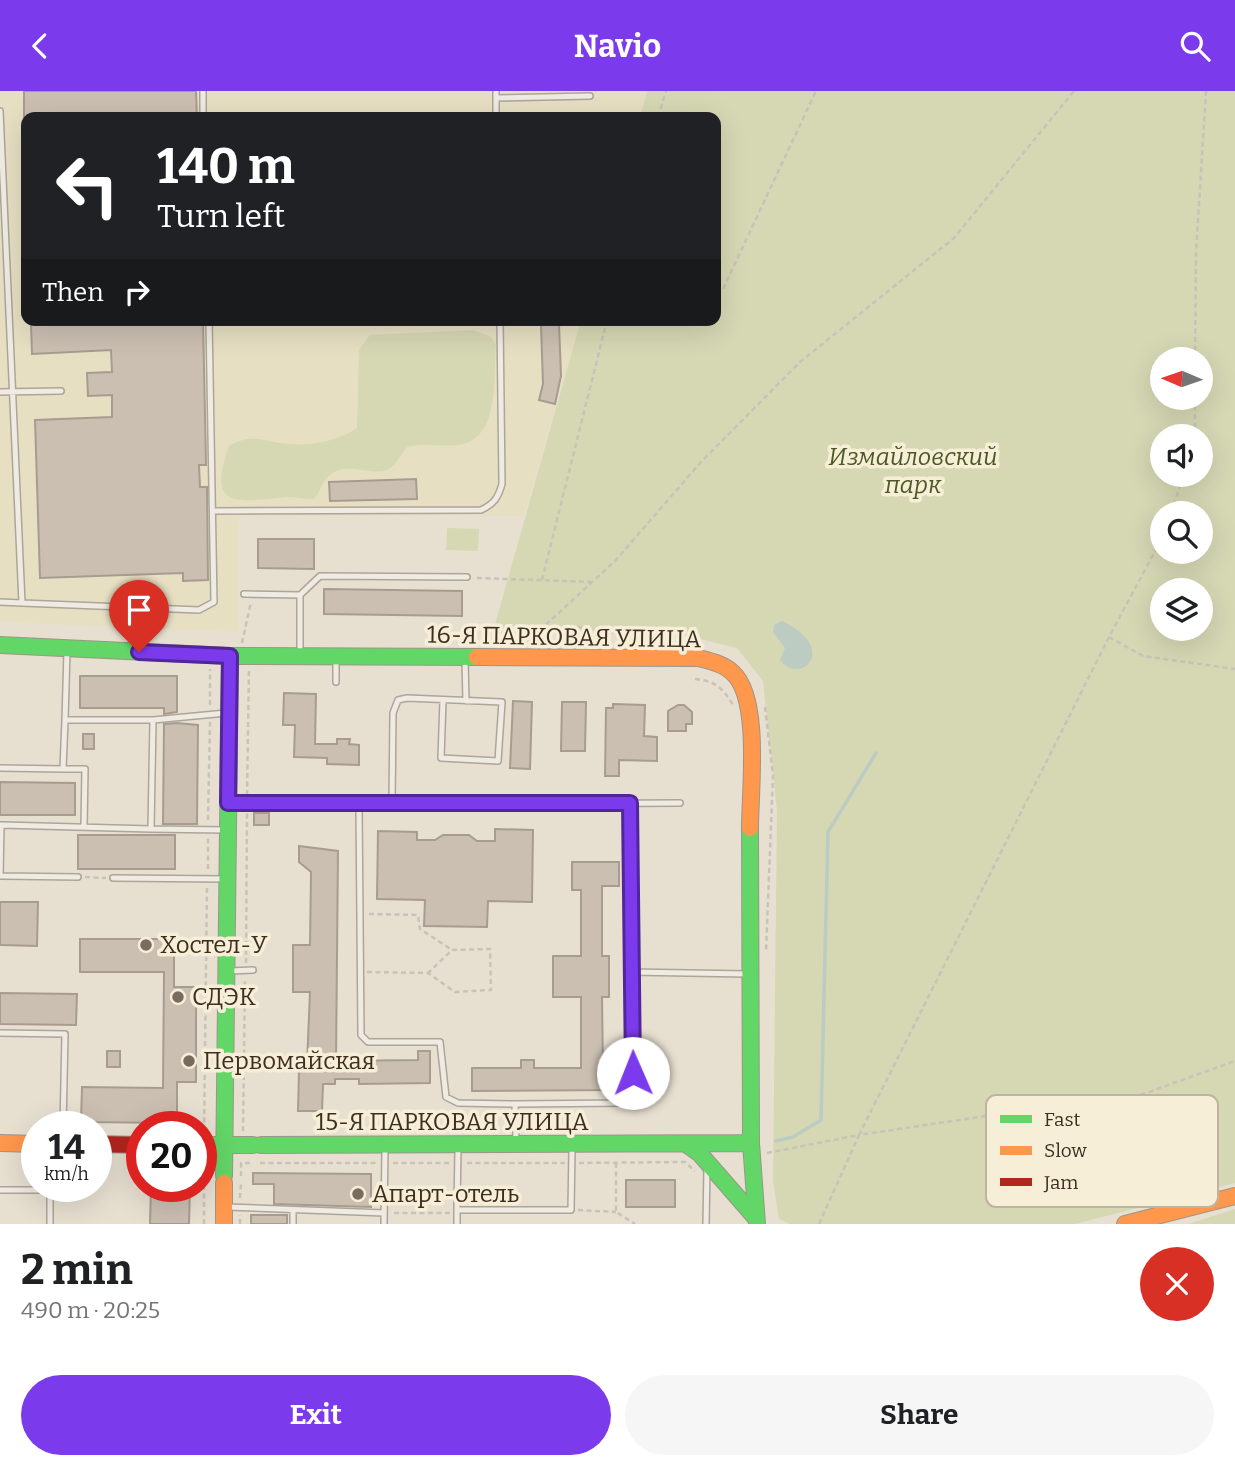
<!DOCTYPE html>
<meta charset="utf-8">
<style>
:root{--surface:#fff;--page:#f6f6f6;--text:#202124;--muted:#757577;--accent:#7c3aed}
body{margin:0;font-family:Bitter,serif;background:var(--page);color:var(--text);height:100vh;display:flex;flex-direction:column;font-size:26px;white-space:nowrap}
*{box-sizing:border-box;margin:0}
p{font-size:23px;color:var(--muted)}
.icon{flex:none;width:38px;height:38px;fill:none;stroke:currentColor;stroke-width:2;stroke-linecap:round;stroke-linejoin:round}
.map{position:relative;height:1133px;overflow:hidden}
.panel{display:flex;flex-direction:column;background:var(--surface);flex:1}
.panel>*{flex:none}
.hud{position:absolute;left:21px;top:21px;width:700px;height:214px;border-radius:14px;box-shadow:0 7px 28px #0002;background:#202124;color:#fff;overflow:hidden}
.needle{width:46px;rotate:272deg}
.fabs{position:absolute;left:1150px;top:256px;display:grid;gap:14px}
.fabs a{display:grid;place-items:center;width:63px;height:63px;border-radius:50%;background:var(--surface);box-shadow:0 7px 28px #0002;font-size:35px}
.speed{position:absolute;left:21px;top:1020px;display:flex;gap:14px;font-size:35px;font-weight:700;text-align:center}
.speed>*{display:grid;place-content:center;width:91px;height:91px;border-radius:50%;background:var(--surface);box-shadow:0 7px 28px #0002;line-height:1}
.speed small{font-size:18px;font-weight:400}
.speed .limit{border:10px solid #d22;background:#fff;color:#111}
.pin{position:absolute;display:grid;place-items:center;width:60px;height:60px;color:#fff;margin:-72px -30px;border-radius:50% 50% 50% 0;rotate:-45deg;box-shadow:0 0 7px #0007}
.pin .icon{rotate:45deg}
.me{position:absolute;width:77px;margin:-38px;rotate:359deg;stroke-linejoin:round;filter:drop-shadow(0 0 5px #0008)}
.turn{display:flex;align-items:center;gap:24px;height:147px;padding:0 21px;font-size:32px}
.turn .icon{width:91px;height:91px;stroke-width:2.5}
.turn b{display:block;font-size:49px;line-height:60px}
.then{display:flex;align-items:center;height:66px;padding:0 21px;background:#0003;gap:14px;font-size:26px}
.round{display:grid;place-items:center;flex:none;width:74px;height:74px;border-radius:37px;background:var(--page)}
.headline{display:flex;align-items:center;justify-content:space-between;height:119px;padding:0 21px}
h1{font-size:42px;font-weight:700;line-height:52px}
.button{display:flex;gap:14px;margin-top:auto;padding:14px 21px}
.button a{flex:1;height:80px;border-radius:42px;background:var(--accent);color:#fff;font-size:28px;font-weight:700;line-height:80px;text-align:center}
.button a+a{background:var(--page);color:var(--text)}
header{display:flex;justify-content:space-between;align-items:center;height:91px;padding:0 21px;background:var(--accent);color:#fff;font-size:32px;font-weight:700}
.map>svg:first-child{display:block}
.farmland{fill:#e6dfc2}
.green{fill:#d6d7b3;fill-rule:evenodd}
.water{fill:#bcccc2}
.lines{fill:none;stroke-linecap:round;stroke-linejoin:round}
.stream{stroke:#bcccc2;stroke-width:3.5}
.building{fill:#cbbfb2;stroke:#a89c90;stroke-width:2}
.lane-casing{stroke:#ada599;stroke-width:8}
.fast-casing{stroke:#9c958a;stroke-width:18}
.slow-casing{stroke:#9c958a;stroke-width:18}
.jam-casing{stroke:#9c958a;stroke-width:18}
.path{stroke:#c8c2b9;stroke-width:2.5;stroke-dasharray:5 3.5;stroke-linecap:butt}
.lane{stroke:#efebe3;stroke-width:5}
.fast{stroke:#63d668;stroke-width:16}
.slow{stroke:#ff974d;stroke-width:16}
.jam{stroke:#b3261e;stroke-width:16}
.route-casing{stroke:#51269a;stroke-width:18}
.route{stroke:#7c3aed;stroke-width:12}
.poi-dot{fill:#786c5e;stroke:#f7eed8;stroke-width:2.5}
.labels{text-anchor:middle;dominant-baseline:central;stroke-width:7;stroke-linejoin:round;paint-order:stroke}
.park-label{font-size:24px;font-style:italic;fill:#4d5a26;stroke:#f7eed8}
.street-label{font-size:24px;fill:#3d2e20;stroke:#f7eed8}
.poi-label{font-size:24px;fill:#3d2e20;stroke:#f7eed8;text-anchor:start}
.key{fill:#f7eed8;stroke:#bfb4a1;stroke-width:2}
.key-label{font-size:19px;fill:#3d2e20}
</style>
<header><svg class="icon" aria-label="back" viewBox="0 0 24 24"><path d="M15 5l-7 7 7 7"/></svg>Navio<svg class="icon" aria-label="search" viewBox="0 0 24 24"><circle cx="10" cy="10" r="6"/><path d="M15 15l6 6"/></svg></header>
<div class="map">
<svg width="1235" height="1133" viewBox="0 0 1235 1133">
<rect width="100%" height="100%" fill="#e7e0d1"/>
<path class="farmland" d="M0 0H647L640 26H26V229H581L524 425H239V541L0 531Z"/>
<path class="green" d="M647 0H1235V1092L1075 1133H790L779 1128 773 1090 777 720 763 590 737 557 655 537 492 544 581 229H716V26H640ZM1162 268H1200V306H1162ZM1162 345H1200V383H1162ZM1162 422H1200V460H1162ZM1162 499H1200V537H1162Z
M474 239 491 246 496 254C493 281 501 344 463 353 445 357 426 351 407 356 402 362 396 374 389 378 374 387 347 368 329 385 321 391 321 401 314 408 305 408 296 406 287 406 240 410 205 421 229 355 254 341 262 351 288 353 311 355 338 350 357 337L359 259 370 244Z
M447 437 479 438 478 460 446 459Z
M1235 1118V1133H1188Z"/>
<path class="water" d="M782 530C840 557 801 596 780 569L785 557 773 541 774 534Z"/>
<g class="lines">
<path class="stream" d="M776 1050 793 1046 821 1029 828 741 876 662"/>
</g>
<path class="building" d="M24 0H196L197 26H24Z
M87 229H203L206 374H199L200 396H207L208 489 183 490V482L40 487 35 329 112 326V304L88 305 87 282 112 281 111 259 32 263 31 233Z
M559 233 561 285 555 313 539 309 543 293 541 234Z
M416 388 417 408 330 410 329 391Z
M258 448H314V478L258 477Z
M324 498 462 500V525L324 523Z
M80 585H177V621L164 623V617H80Z
M284 602 316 603 315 653H337V648H350L349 653 359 654V674L327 673V667L294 666 295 634H283Z
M513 610 532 611 530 678 510 677Z
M562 611H586L585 660H561Z
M613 613 645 614 644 645 657 646V670L619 669V685H605L606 617H613Z
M678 614H684L692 621V633H686V640H668V620Z
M177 632 198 634 197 733H163L164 633Z
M83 643H94V658H83Z
M0 691 75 692V724H0Z
M254 722H269V734H254Z
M495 738 533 739 532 811 488 810 487 836 424 835 425 809 377 808 378 740 417 741V749H435L443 744H469L477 750H495Z
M78 744H175V778H78Z
M299 755 338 760 336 970 418 969V960H430V992L359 993V988H335V993H323L322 1020H298L299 980 307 973 310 901H293V854H310L311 781 299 771Z
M572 771H619V795H602V865H609V906H602L603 977H619V999L472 1000V977H521V969H534V977H581V906H553V865H581V799H572Z
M0 811H38L37 855 0 854Z
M80 848H174V896H196V991H177V1032L81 1031 82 996 163 997 164 881H80Z
M0 902 77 903 76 934 0 933Z
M107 960H120V976H107Z
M253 1082 371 1083V1116L274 1113V1093H253Z
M626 1089H675V1116H626Z
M151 1096H190L189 1133H150Z
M251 1124H287V1133H251Z"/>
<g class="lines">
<g class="lane-casing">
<path id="lane" d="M203 0V26
M496 0V26
M496 7 590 5
M0 20 22 512 199 519 214 511 209 229
M0 301 61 300
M214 420 481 419C494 413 498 407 502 393L500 229
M244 503 300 504V562
M300 504 320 485 467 486
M0 511 22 512
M67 560 65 629H153
M465 568 466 610
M336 591V566
M0 677 63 678 65 629
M63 678H85L84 736
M231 712 359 714 361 944 368 951H440L446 1006 458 1012 515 1013 516 1052
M392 713 393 622 398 609 407 607 502 611 498 670 441 667 443 609
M359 714 680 712
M2 734 151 738
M225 739 151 738 153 629 226 622
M0 785 1 734
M1 785 78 786
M113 787 225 788
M230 880 253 879
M631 881 747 883
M0 942 65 943 63 1036
M515 1013 623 1012 631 1000 633 982 630 712
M99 1055V1077
M458 1057 457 1119H571L572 1057
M50 1098V1133
M0 1099H50
M227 1116 384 1122
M293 1133V1121
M384 1133 385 1057
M457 1133V1119
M706 1133 707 1078"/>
</g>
<g class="fast-casing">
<path id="fast" d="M0 554 230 565 477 566
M750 737 751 1052 757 1133
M686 1053 700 1063 754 1125
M201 1054H253
M261 1054 751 1052
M224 1085 230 565"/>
</g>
<g class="slow-casing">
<path id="slow" d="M477 566 698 567C710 570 724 573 733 582 761 608 750 699 750 737
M0 1052 37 1053
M224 1092V1133
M1125 1133 1235 1105"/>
</g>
<g class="jam-casing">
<path id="jam" d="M96 1053 142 1054"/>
</g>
<path class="path" d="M658 26 666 0
M723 198 816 0
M1195 268 1196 163 1206 0
M1195 345V306
M1171 422 1184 383
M477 487 592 491
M542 489 607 229
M543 537 577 536 689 552
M1109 546 1143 565 1235 578
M527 551 615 470 701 371 800 271 954 147 1074 0
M242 552 251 511
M695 588C715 590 723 597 733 614
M210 614V578
M765 616 773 684 766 860
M247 704 249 577
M208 729 210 631
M208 778V746
M85 786 106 787
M369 823 418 824 420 838 452 859
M246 872 247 721
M367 881 428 882 455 901 491 899 490 858 452 859 428 882
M204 1040 207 795
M243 1040 245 889
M767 1062 859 1044 1109 546 1162 447
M260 1072H376
M393 1072H450
M467 1072H565
M579 1072 685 1071 695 1080
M616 1072V1121L635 1133
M203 1085V1072
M241 1085V1072H253
M240 1107 241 1092
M578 1119 616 1121
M394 1122H450
M204 1133V1092
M240 1133V1124
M819 1133 859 1044 1027 1019 1071 1018 1132 1007 1235 970"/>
<use href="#lane" class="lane"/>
<use href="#fast" class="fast"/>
<use href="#slow" class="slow"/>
<use href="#jam" class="jam"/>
</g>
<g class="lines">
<g class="route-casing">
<path id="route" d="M139 561 230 565 228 712H630L633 982"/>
</g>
<use href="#route" class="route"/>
</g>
<g class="poi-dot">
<circle cx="146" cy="854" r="7"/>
<circle cx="178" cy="906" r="7"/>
<circle cx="189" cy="970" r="7"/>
<circle cx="358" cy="1103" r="7"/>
</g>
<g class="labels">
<g class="park-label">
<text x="913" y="366">Измайловский<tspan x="913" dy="28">парк</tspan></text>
</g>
<g class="street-label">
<text transform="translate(564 546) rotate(1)">16-Я ПАРКОВАЯ УЛИЦА</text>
<text x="452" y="1031">15-Я ПАРКОВАЯ УЛИЦА</text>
</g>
<g class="poi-label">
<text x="160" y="854">Хостел-У</text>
<text x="192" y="906">СДЭК</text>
<text x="203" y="970">Первомайская</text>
<text x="372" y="1103">Апарт-отель</text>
</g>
</g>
<rect x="986" y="1004" width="232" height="112" rx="10" class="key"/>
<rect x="1000" y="1024" width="32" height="8" fill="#63d668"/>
<rect x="1000" y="1055" width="32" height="9" fill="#ff974d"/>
<rect x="1000" y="1087" width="32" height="8" fill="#b3261e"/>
<g class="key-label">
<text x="1044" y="1035">Fast</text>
<text x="1044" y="1066">Slow</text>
<text x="1044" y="1098">Jam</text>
</g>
</svg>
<div class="fabs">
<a><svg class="needle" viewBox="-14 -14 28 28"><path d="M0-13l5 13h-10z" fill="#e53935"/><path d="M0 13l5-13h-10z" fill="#757577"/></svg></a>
<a><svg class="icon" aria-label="sound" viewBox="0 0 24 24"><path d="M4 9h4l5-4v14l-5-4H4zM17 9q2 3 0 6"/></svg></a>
<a><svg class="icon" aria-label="search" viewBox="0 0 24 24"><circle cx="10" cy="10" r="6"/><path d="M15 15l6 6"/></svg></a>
<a><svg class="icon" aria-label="layers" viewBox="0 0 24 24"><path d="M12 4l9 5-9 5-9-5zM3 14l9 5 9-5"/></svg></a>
</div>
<div class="speed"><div>14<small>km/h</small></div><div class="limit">20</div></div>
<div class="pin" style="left:139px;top:561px;background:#d93025"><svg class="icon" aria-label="arrive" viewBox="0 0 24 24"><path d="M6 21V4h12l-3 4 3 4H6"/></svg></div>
<svg class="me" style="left:633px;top:982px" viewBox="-20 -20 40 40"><circle r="19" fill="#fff"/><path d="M0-13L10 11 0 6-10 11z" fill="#7c3aed"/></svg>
<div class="hud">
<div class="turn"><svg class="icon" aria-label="left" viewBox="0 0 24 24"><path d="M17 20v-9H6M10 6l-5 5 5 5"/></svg><div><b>140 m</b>Turn left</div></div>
<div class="then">Then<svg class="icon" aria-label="right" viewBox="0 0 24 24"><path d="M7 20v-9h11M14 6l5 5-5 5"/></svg></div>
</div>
</div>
<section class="panel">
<div class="headline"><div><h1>2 min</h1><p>490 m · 20:25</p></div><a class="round" style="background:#d93025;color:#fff"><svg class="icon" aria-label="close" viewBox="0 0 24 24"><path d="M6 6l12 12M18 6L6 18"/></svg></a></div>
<div class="button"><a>Exit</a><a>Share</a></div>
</section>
